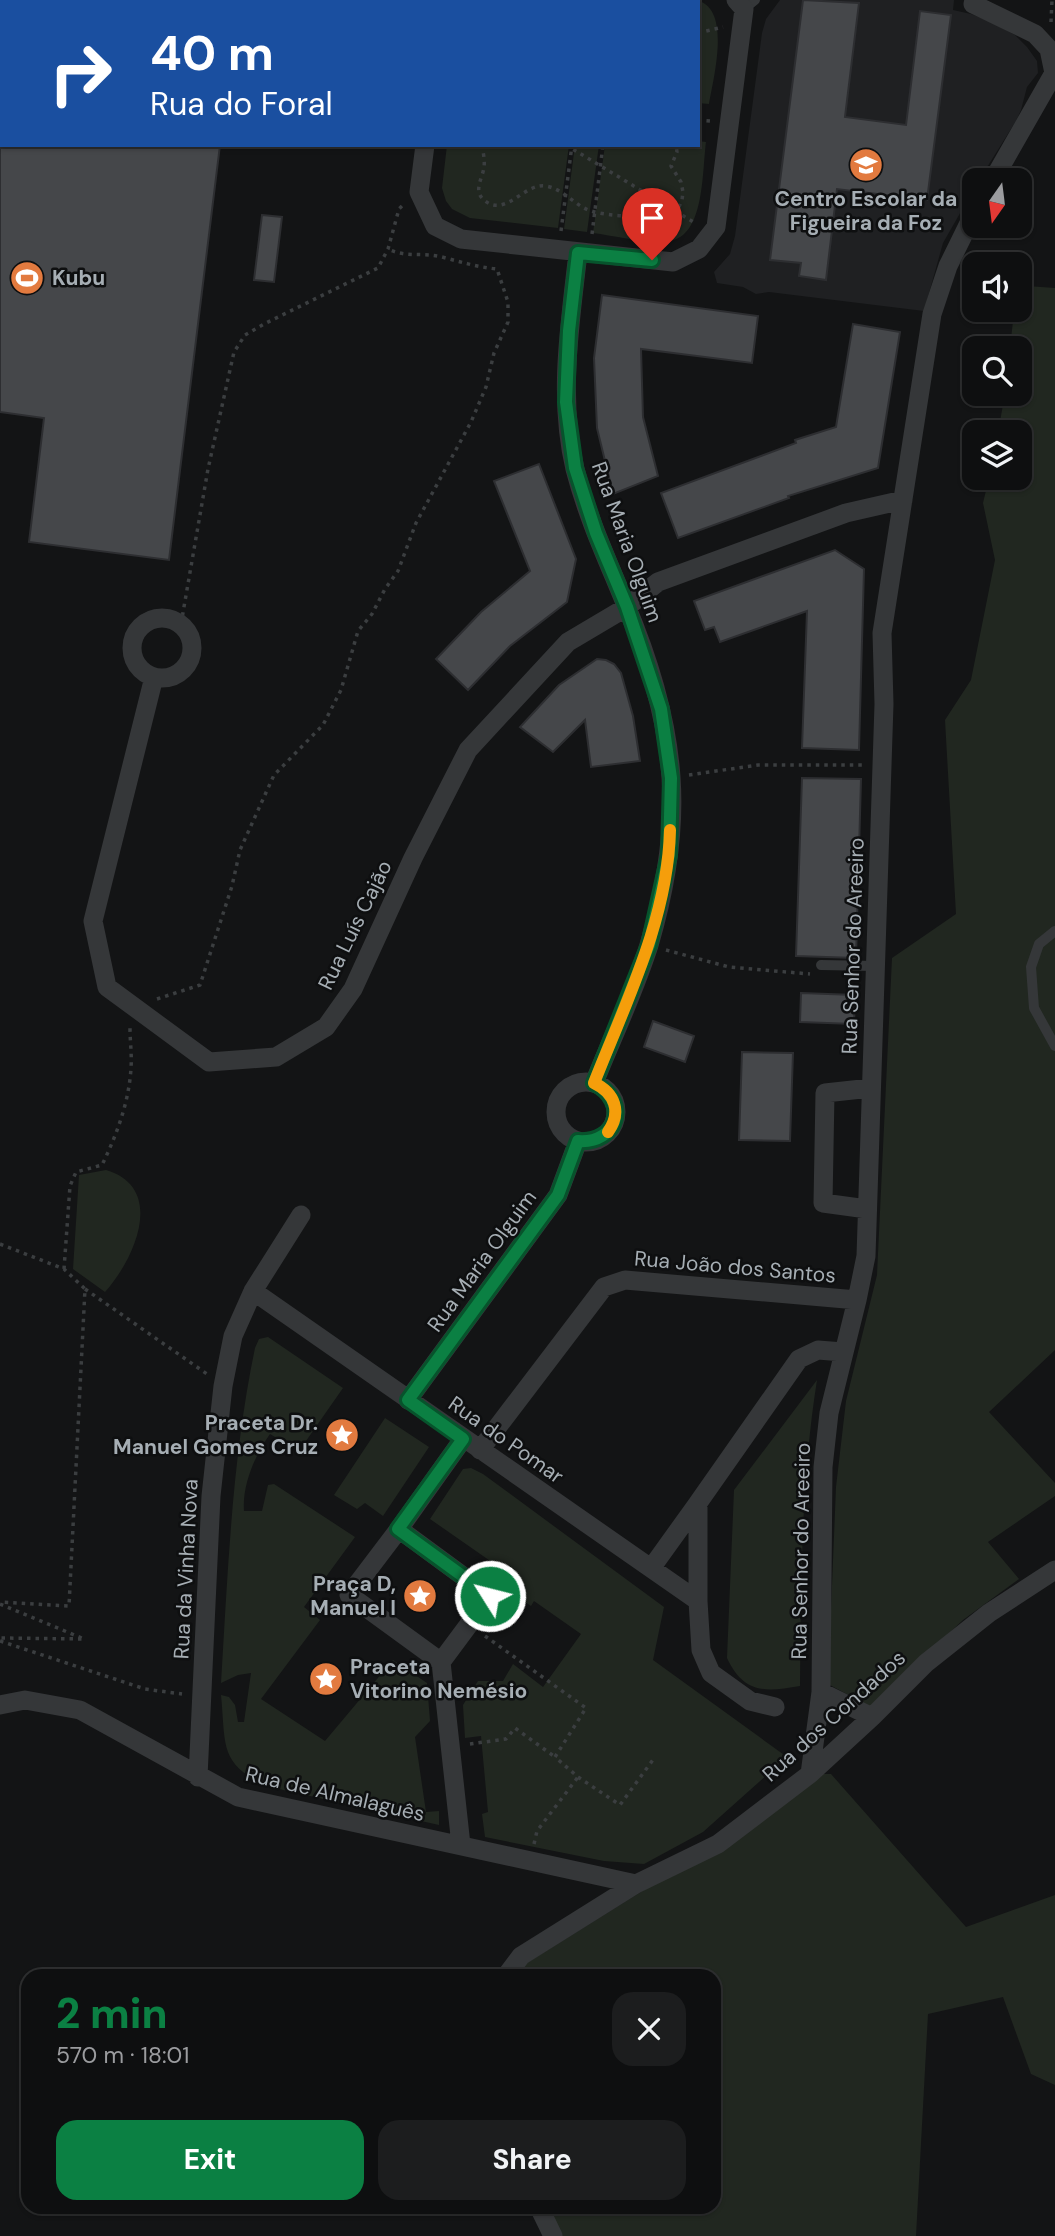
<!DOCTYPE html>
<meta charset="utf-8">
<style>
:root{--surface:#0e0f10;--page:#1c1d1e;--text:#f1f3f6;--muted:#9b9c9f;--line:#2e2f30;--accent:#0b8043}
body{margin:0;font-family:"DM Sans",sans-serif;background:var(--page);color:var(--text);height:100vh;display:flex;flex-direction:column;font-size:26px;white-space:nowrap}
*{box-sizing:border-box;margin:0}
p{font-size:23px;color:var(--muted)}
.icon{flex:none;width:38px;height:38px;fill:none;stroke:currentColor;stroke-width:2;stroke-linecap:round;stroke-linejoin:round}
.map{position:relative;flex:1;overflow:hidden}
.details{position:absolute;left:21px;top:1969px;width:700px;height:245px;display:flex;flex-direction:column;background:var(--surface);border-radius:21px;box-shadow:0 2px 5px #0004,0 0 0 2px var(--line)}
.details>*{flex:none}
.hud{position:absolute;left:0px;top:0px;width:700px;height:147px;box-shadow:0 2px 5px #0004,0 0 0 2px var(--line);background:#1a4fa0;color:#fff;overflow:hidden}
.needle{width:46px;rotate:194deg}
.controls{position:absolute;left:962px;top:168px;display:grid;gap:14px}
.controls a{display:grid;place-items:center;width:70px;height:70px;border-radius:14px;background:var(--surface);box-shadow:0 2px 5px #0004,0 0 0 2px var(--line);font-size:35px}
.pin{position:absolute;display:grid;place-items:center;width:60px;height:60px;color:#fff;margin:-72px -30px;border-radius:50% 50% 50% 0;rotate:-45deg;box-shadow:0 0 7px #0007}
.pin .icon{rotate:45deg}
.me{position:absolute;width:77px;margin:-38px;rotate:306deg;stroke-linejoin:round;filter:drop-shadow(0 0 5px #0008)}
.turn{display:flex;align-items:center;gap:24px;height:147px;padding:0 35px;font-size:32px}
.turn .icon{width:91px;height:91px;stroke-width:2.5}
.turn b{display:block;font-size:49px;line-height:60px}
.round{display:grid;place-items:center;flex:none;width:74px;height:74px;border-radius:21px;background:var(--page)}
.overview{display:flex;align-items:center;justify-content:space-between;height:119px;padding:0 35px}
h1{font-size:42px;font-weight:800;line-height:52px;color:var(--accent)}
.cta{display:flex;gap:14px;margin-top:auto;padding:14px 35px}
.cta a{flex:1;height:80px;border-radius:21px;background:var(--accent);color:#fff;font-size:28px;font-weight:800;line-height:80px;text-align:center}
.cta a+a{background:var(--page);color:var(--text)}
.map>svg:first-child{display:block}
.built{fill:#1f2022}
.green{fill:#212720}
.building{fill:#45474a;stroke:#2d2e31;stroke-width:2}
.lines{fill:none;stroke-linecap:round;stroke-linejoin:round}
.path{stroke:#3b3e40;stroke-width:3.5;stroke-dasharray:3.5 5;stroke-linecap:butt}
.lane{stroke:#353739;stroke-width:10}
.street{stroke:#353739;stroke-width:19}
.route-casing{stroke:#07532c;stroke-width:18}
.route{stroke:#0b8043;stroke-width:12}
.slow{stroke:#f59e0b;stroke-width:12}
.labels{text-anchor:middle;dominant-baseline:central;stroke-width:5;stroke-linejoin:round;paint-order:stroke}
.poi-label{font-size:21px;font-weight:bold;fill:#a6aeb4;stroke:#0e0f10;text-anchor:start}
.street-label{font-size:21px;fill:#a6aeb4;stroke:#0e0f10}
</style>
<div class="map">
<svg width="1055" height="2236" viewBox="0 0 1055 2236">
<rect width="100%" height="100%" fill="#131415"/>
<path class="built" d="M780 0H954L953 10 971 14 994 23 1015 35 1027 47 1037 61 1038 73 1027 87 1021 110 1016 121 979 180H975V187L943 243 924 311 769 292 756 294 743 287 717 283 714 272 730 254 735 236 762 33 766 19Z"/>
<path class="green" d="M466 0H588L466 2Z
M624 0C647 0 673 0 695 0 733 6 713 79 709 104L698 103V2H623Z
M698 141 706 142C702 171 705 237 669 241 648 244 615 236 593 233L605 145H698Z
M447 145H569L558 228 470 218 452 209 446 201 442 188Z
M575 145H599L587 232 564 229Z
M1027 286 1055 288V1350L989 1412 1055 1483V1496L988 1542 1019 1579 963 1620 871 1707 828 1684 836 1487 846 1401 877 1275 892 958 956 914 945 720 971 680 995 560 983 503 989 478H1020V432H998L1005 394H1020V348H1010L1013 321 1018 310H1020V304Z
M106 1170C167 1188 134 1260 105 1292L73 1269 79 1175Z
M268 1337 343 1388 299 1451 270 1434C255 1455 242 1485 244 1511H262L268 1485 274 1484 355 1537 304 1607 320 1620 261 1699 325 1741 393 1660 427 1683 430 1721 415 1737 426 1812 439 1811V1825L270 1787C218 1765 226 1745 221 1695L229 1697 235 1705 238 1722H244L251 1673 238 1675 221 1683C228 1570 232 1458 255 1348L259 1339Z
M817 1380C801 1481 801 1583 800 1686 765 1692 744 1694 727 1658L734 1490Z
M385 1418 429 1447 383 1516 365 1503 357 1509 334 1495Z
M471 1468 483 1474 664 1607 653 1660 787 1757 703 1832 644 1864 604 1861 485 1837 482 1814 488 1812 481 1736 465 1738 463 1705 478 1681H503L513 1664 543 1687 581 1634 534 1601 531 1606 519 1598 526 1586 430 1519 463 1469Z
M810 1774H831L966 1927 1055 1895V2085L1031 2074 1003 1997 928 2014 916 2236H553L539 2207H714V1976H506L718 1844Z"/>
<path class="building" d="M803 0 859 3 845 117 906 125 920 11 951 15 927 200 837 189 826 280 799 276 801 263 770 260Z
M0 145H220L169 560 29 542 44 418 0 412Z
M262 215 282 217 274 282 254 280Z
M602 295 758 316 752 363 641 349 643 417 658 476 613 494 597 428 594 358Z
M853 324 900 332 878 468 788 496 789 498 678 538 661 493 796 443 795 440 836 427Z
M539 464 576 559 567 602 510 646 468 690 436 659 481 612 530 571 494 481Z
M835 550 864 569 859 750 802 748 807 611 720 642 714 627 705 630 694 601Z
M597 659 606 660 614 664 621 673 633 716 640 761 591 767 585 720 553 752 520 727 559 685Z
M802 778 861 779 856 958 796 956Z
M801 993 855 995 854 1024 800 1022Z
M653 1021 694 1036 685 1062 644 1047Z
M742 1052 793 1053 790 1141 739 1140Z"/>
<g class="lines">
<path class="path" d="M527 0 528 2
M550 0 553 2
M590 2V0
M620 2V0
M1051 22 1052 0
M698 33 723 27
M698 120 710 121
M482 145C483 152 485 160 484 167 483 177 474 189 482 198 504 221 524 182 546 186 562 189 571 201 584 208 599 216 637 218 654 214L667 225 672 223 682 200 683 192 681 182 671 166 677 152 676 145
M566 145 695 223
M561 231 572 145
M592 234 603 145
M181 624 208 469 234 352 245 335 264 324 378 268 388 249 399 209 404 204
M689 775 758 765H863
M666 950 729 967 810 974
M157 999 200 985 232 886 240 850 274 775 323 725 341 690 358 631 372 614 385 589 398 571 416 523 471 422 486 387 494 353 508 322V302L497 269C477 267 461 262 442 257 423 252 406 258 388 249
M0 1244 64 1269 85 1289 69 1606 0 1602
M64 1269 70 1186 76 1172 102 1165C117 1134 129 1102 131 1068 132 1055 130 1042 130 1028
M85 1289 207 1374
M0 1604 84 1639 0 1638
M485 1636 586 1708 555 1757 578 1777 620 1805 655 1757
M0 1641 145 1689 182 1694
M470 1744 506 1739 515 1728 555 1757
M534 1844 537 1831 578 1777"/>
<path class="lane" d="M272 2V0
M336 2H349
M744 9 755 0
M1055 931 1039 944 1031 967 1034 1008 1055 1046
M821 965 875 966"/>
<path class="street" d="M974 0 973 4 1035 34 1049 49 1054 73 993 180
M443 2V0
M425 145 419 192 435 226 461 239 673 262 699 249 716 227 744 9 736 0
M578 253C570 324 558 398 575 469 587 516 607 559 625 603 648 657 667 719 671 777 675 833 665 891 649 945 635 990 612 1038 594 1083
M132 648a30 30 0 1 1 60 0a30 30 0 1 1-60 0Z
M154 677 93 921 107 987 209 1062 276 1057 326 1027 353 989 413 858 468 750 568 642 627 607 658 582 846 513 903 500
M556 1112a30 30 0 1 1 60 0a30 30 0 1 1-60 0Z
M867 1209 823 1203 825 1093 871 1088
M253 1291 698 1601
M408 1400 558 1195 578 1141
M480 1450 604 1287 625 1280 857 1300
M399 1529 490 1596 441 1662 349 1595Z
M399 1529 463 1439
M652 1567 698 1503
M441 1662 461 1845
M821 1692 823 1467 829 1413 857 1300 866 1256 884 704 882 633 932 314 948 266 975 211
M0 1705 25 1700 80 1710 238 1797 636 1884
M775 1707 750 1701 711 1673 701 1650 698 1601V1503L799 1359 818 1350 843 1352
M810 1774 821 1692 872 1717
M198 1777 211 1496 223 1386 233 1336 253 1291 301 1215
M506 1976 521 1956 636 1884 718 1844 810 1774 872 1717 926 1663 989 1613 1055 1570
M539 2207 553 2236"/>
</g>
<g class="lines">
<g class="route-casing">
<path id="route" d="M490 1596 398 1529 463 1439 408 1400 558 1195 578 1141C618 1144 630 1101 594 1083L649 945 669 855 671 778 661 709 627 607 596 533 575 468 566 402 569 331 578 253 652 260"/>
</g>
<use href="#route" class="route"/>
<path class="slow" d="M608 1132C622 1112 615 1093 594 1083 626 1002 668 918 670 830"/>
</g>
<defs>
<g id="school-disc" transform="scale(1.75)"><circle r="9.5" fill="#e27a3f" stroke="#0e0f10"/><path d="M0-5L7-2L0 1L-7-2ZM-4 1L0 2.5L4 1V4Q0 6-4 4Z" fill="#fff"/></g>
<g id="stadium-disc" transform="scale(1.75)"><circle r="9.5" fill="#e27a3f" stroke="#0e0f10"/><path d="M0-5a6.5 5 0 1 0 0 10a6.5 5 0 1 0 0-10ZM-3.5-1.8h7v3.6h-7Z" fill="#fff"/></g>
<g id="sight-disc" transform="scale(1.75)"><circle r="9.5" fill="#e27a3f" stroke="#0e0f10"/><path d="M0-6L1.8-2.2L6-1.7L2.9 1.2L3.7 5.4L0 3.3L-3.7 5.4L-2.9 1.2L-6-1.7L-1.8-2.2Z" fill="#fff"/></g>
</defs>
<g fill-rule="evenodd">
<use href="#school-disc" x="866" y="165"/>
<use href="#stadium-disc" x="27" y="278"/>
<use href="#sight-disc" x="342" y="1435"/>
<use href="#sight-disc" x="420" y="1596"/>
<use href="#sight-disc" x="326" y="1679"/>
</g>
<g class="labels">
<g class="poi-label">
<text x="866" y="199" text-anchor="middle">Centro Escolar da<tspan x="866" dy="24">Figueira da Foz</tspan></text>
<text x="52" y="278">Kubu</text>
<text x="318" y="1423" text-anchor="end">Praceta Dr.<tspan x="318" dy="24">Manuel Gomes Cruz</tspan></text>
<text x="396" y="1584" text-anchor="end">Praça D,<tspan x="396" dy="24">Manuel I</tspan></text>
<text x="350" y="1667">Praceta<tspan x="350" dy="24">Vitorino Nemésio</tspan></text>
</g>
<g class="street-label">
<text transform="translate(627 542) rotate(70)">Rua Maria Olguim</text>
<text transform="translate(355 925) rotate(-64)">Rua Luís Cajão</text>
<text transform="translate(853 946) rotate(-88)">Rua Senhor do Areeiro</text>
<text transform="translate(482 1261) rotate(-54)">Rua Maria Olguim</text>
<text transform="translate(735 1267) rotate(5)">Rua João dos Santos</text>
<text transform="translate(506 1440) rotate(35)">Rua do Pomar</text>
<text transform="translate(801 1551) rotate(-89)">Rua Senhor do Areeiro</text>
<text transform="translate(186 1569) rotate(-87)">Rua da Vinha Nova</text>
<text transform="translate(834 1716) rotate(-42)">Rua dos Condados</text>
<text transform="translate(335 1794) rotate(13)">Rua de Almalaguês</text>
</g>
</g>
</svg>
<div class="controls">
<a><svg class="needle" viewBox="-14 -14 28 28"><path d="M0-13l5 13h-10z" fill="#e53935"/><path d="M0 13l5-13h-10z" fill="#9b9c9f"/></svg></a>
<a><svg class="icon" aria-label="sound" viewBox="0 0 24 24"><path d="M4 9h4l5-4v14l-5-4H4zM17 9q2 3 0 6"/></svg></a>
<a><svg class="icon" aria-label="search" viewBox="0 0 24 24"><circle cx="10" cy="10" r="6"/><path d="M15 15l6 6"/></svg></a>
<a><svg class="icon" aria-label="layers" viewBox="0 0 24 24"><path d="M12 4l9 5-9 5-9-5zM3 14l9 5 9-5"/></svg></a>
</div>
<div class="pin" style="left:652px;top:260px;background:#d93025"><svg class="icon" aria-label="arrive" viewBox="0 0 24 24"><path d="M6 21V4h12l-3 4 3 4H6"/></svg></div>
<svg class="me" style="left:490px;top:1596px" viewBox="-20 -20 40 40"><circle r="17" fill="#0b8043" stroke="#fff" stroke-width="3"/><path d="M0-11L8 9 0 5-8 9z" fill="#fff"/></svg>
<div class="hud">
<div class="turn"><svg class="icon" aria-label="right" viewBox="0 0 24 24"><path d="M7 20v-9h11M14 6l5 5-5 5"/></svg><div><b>40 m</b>Rua do Foral</div></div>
</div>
<section class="details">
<div class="overview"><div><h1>2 min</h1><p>570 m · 18:01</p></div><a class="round"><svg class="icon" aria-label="close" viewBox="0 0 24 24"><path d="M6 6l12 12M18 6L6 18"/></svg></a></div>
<div class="cta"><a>Exit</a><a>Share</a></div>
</section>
</div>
